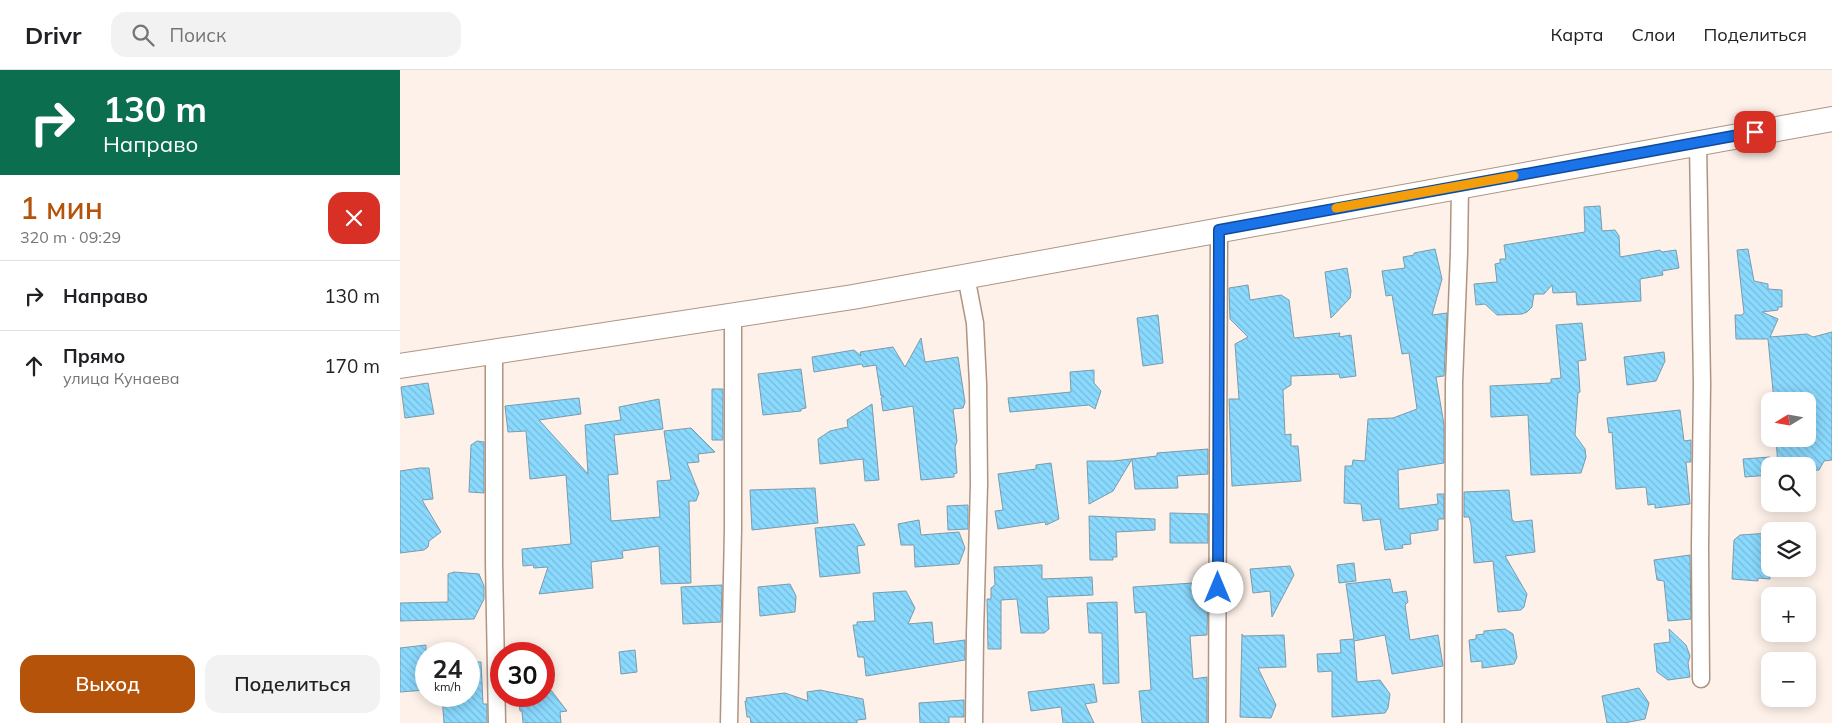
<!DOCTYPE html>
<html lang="ru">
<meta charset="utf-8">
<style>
:root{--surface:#fff;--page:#f2f2f2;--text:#202124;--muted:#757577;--line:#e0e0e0;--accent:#b45309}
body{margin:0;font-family:Mulish,sans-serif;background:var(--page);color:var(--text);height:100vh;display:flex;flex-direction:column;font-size:19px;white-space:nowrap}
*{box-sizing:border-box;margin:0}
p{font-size:16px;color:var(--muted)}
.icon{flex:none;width:28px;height:28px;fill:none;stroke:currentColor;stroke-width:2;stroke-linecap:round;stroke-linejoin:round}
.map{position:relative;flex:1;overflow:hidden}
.sheet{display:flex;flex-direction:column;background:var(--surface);width:400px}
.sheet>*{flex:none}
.banner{background:#0b6e4f;color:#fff;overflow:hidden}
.needle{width:32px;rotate:259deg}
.tools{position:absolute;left:1361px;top:322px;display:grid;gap:10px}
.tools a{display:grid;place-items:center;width:55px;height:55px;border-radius:10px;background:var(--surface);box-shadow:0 2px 12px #0003;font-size:25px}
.speed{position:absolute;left:15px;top:572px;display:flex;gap:10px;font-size:25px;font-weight:700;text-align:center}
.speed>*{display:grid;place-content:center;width:65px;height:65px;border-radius:50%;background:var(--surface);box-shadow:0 2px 12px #0003;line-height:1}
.speed small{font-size:12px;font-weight:400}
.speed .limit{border:8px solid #d22;background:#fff;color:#111}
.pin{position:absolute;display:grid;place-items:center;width:42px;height:42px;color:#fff;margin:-21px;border-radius:10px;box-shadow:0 2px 8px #0006}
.me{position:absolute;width:55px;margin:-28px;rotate:0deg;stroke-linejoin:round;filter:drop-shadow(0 0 4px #0008)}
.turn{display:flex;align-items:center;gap:18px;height:105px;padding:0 20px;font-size:22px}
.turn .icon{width:65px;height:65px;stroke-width:2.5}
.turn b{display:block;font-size:35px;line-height:42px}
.round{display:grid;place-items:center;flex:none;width:52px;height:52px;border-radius:15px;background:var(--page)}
.summary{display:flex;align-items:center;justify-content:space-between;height:85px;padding:0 20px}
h1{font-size:30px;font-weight:600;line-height:38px;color:var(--accent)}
.action{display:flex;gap:10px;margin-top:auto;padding:10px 20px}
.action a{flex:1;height:58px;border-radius:15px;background:var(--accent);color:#fff;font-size:20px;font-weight:600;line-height:58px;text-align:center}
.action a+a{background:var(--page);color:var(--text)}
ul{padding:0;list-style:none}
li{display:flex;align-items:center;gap:15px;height:70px;padding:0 20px;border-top:1px solid var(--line)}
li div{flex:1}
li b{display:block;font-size:19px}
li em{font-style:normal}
header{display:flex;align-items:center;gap:30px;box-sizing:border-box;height:70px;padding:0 25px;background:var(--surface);border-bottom:1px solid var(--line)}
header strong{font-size:24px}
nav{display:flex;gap:28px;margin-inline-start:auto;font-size:18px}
.search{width:350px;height:45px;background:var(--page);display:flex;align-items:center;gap:12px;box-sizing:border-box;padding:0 18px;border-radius:15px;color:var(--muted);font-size:19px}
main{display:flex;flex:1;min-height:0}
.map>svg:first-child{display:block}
.building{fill:url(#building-back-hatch);stroke:#7b9bab}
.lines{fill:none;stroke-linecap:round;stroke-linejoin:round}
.minor-casing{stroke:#af9481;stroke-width:19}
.secondary-casing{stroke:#af9481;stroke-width:26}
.minor{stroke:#fff;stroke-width:16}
.secondary{stroke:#fff;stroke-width:24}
.route-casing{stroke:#114b97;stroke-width:12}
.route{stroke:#1a73e8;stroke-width:9}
.slow{stroke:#f59e0b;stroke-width:9}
</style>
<header>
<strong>Drivr</strong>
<div class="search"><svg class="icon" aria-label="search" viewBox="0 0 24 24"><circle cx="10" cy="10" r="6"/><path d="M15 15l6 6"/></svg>Поиск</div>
<nav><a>Карта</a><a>Слои</a><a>Поделиться</a></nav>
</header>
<main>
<section class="sheet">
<div class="banner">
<div class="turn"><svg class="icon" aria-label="right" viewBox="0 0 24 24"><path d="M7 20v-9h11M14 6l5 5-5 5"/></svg><div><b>130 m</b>Направо</div></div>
</div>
<div class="summary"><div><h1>1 мин</h1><p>320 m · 09:29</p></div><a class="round" style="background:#d93025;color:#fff"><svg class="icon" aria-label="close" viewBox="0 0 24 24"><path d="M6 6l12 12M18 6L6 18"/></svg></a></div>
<ul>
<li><svg class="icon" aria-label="right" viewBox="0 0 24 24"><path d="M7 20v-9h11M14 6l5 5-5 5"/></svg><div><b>Направо</b></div><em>130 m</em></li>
<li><svg class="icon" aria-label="ahead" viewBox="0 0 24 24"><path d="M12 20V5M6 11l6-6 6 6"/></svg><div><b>Прямо</b><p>улица Кунаева</p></div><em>170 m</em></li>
</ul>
<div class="action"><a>Выход</a><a>Поделиться</a></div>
</section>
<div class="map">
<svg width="1432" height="653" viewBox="0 0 1432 653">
<defs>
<pattern id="building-back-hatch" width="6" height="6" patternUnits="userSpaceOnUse" patternTransform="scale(1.25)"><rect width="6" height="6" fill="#8ad9fe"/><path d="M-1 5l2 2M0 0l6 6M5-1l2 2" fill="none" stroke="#77bad9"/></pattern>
</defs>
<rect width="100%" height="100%" fill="#fdf1e9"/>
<path class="building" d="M1200 136 1202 161 1215 160 1219 166 1220 187 1260 180 1262 182 1276 180 1279 198 1262 201 1263 205 1240 209 1241 231 1177 235 1176 222 1153 223 1152 215 1144 224H1134L1132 237 1127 242 1122 244 1097 245 1085 234 1076 235 1074 214 1097 212 1095 194 1100 193V189H1106L1104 175 1185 162 1184 137Z
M1035 179 1042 209 1032 245 1047 243 1044 306 1036 307 1044 355V393L998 400 999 439 1038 434 1037 424H1044V449H1038V460L1010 464 1011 474 1002 475 1003 478 985 480 980 449 963 451 961 434 944 433 945 396H952L953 390 965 391 968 349 993 348 1017 339 1009 283 1002 284 992 225 986 226 982 201 1005 198 1003 187 1014 185V183Z
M1348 179 1354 211 1368 214V219L1382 220V237H1378V240L1362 242 1378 249 1370 267 1407 264 1413 267 1432 262V390L1424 391 1419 400 1408 401V396H1378L1376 369H1408V331H1374L1368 269H1336L1335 245H1342L1344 243 1337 180Z
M947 198 951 221 950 228 931 248 925 202Z
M848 215 850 230 881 225 889 230 894 268 940 263 939 267 951 265 956 306 940 308 939 304 891 306V315L883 320 885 365 891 364V376H898L901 411 832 416 829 329H839L835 274 848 267 830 249 829 218Z
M758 245 763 293 743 296 737 248Z
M1182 253 1186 290 1178 291 1180 322 1178 323 1175 365 1185 379 1186 387 1181 403 1131 405 1128 345 1091 347 1090 316 1151 313V309L1161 308 1156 255Z
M521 268 525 292 558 287 565 332 563 338 553 339 557 371 555 377 557 403 554 404V407L521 410 513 336 483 341 481 328 484 326H481L476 295 463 297 462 294 414 302 412 287 454 280 461 286 460 282 493 277 505 297Z
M1264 282 1265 291 1256 311 1227 315 1224 287Z
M401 299 406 338 401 339V341L363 345 358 304Z
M694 300V313L701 321 695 339 689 335 610 342 608 328 671 322 670 302Z
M28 313 34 344 5 348 1 317Z
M312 319H323V370H312Z
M179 328 181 344 139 350 188 404 185 355 221 350 219 337 259 329 263 359 214 365 218 404 208 405 211 451 260 447 257 411 271 410 264 361 291 358 315 382 298 384 299 392 287 393 299 423 296 431H289L291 513 261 514 259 476 222 481 223 488 191 492 193 518 139 524 148 497 134 498 133 495 123 496 122 479 171 474 166 405 130 409 126 361 108 362 105 336Z
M472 334 479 410 465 411 463 389 420 394 418 369 430 361 448 357 447 350Z
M1280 340 1284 371 1291 370V392H1286L1290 434 1255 438V434L1248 435 1246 417 1216 419 1212 362 1209 363 1207 348Z
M77 371 84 372V423L69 422 71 375Z
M808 379V404L777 406 778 418 735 419 732 389 713 421 689 434 687 391H713L757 386V383Z
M1370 387V405L1345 407 1343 389Z
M651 393 659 449 646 455 645 452 598 459 595 441 603 440 598 404 636 399V395Z
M20 398H29L33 429 22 430 41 462 29 471 28 477 24 480 0 483V401Z
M415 418 418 453 352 460 350 420Z
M1109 420 1112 450H1113L1114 452 1132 450 1135 482 1105 486 1127 524 1124 537 1121 540 1098 542 1093 491 1074 493 1071 454 1069 447H1064V422Z
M568 435V459L548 460 547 436Z
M770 443 808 444V473H770Z
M689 446 755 449V460L716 462 717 487H713V490H690Z
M519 450 521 465 559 462 565 478 559 494 515 497 514 475H501L498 454Z
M454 454 465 475 457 476 460 503 420 507 415 458Z
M1370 463V509L1358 508V511L1332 509 1334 470 1340 465Z
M1290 485 1291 549 1268 551 1264 511 1257 510 1254 490Z
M954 493 956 511 939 513 937 495Z
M642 495V509L692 507 693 525 647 527 649 559 644 563H621L617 529 601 530V579H588L587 529H591V518L595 515 594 497Z
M890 496 894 505 872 547 870 521 853 523 850 499Z
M54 502 79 504 84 516V529L74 549 0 551V533L48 532V504Z
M990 509 993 523 1006 521 1008 532 1005 535 1010 570 1038 565 1043 596 992 604 985 565 954 571 957 612 980 610 990 624 988 638 985 643 932 647V601L918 602 917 584 941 583 940 570 954 569 946 514Z
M808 512 807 565 790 566 793 609 807 607V653H742L739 621 751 620 746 542 735 543 733 517Z
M390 514 396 526 395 542 360 546 358 517Z
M322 515 321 552 283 554 281 517Z
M506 521 515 538 508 554 532 552 534 574 565 570V590L466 606 464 587H458L453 555H457V552L475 551 473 523Z
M717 532 719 613 703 614 702 563H689L687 533Z
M1105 559 1113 564 1117 587 1114 594 1082 598V591L1071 592 1069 570 1076 569V565L1084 564V561Z
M1269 559 1286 575 1290 586 1288 593 1290 607 1268 610 1257 602 1254 574 1270 572Z
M842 564 843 566 884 565 886 597 858 598 876 635 871 648 840 647Z
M26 575V620L0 622V578Z
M235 580 237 602 221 604 219 582Z
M69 592H81L83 634H87V653H44L42 626H69Z
M144 611 167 641 160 642 161 653H123L122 641H120L118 626H144Z
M694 614 697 632 685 634 694 653H663L661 637 631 641 628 622Z
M1239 618 1249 633 1245 649 1224 653H1207L1202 626Z
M420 620 463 629 466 649 457 650V653H351L350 647H347L345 631H347L346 628 385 623 408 631 407 622Z
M564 630V647H549V653H520L519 633Z"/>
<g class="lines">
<g class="minor-casing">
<path id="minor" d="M1298 72 1302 314 1300 476 1301 609
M566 206 575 253 578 314 579 414 575 564 574 653
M94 282V493L97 653
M329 653 333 459V247
M817 653 819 160
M1053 653 1054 313 1059 182 1060 116"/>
</g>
<g class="secondary-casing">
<path id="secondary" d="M0 296 453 227 1432 49"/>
</g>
<use href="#minor" class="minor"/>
<use href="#secondary" class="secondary"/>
</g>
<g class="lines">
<g class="route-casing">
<path id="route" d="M818 518 819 160 1355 62"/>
</g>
<use href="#route" class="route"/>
<path class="slow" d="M936 138 1114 106"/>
</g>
</svg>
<div class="tools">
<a><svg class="needle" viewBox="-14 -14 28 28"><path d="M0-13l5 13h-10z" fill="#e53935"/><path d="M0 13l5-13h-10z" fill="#757577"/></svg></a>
<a><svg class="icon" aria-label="search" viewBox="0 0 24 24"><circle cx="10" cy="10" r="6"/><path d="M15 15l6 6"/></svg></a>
<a><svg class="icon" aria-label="layers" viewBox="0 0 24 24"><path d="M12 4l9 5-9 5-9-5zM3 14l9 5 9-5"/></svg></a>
<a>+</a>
<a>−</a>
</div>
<div class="speed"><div>24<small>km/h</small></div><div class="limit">30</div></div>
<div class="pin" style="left:1355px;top:62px;background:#d93025"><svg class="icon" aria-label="arrive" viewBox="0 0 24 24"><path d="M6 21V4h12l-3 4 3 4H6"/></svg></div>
<svg class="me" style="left:818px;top:518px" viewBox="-20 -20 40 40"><circle r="19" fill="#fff"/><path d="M0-13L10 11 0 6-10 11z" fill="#1a73e8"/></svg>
</div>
</main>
